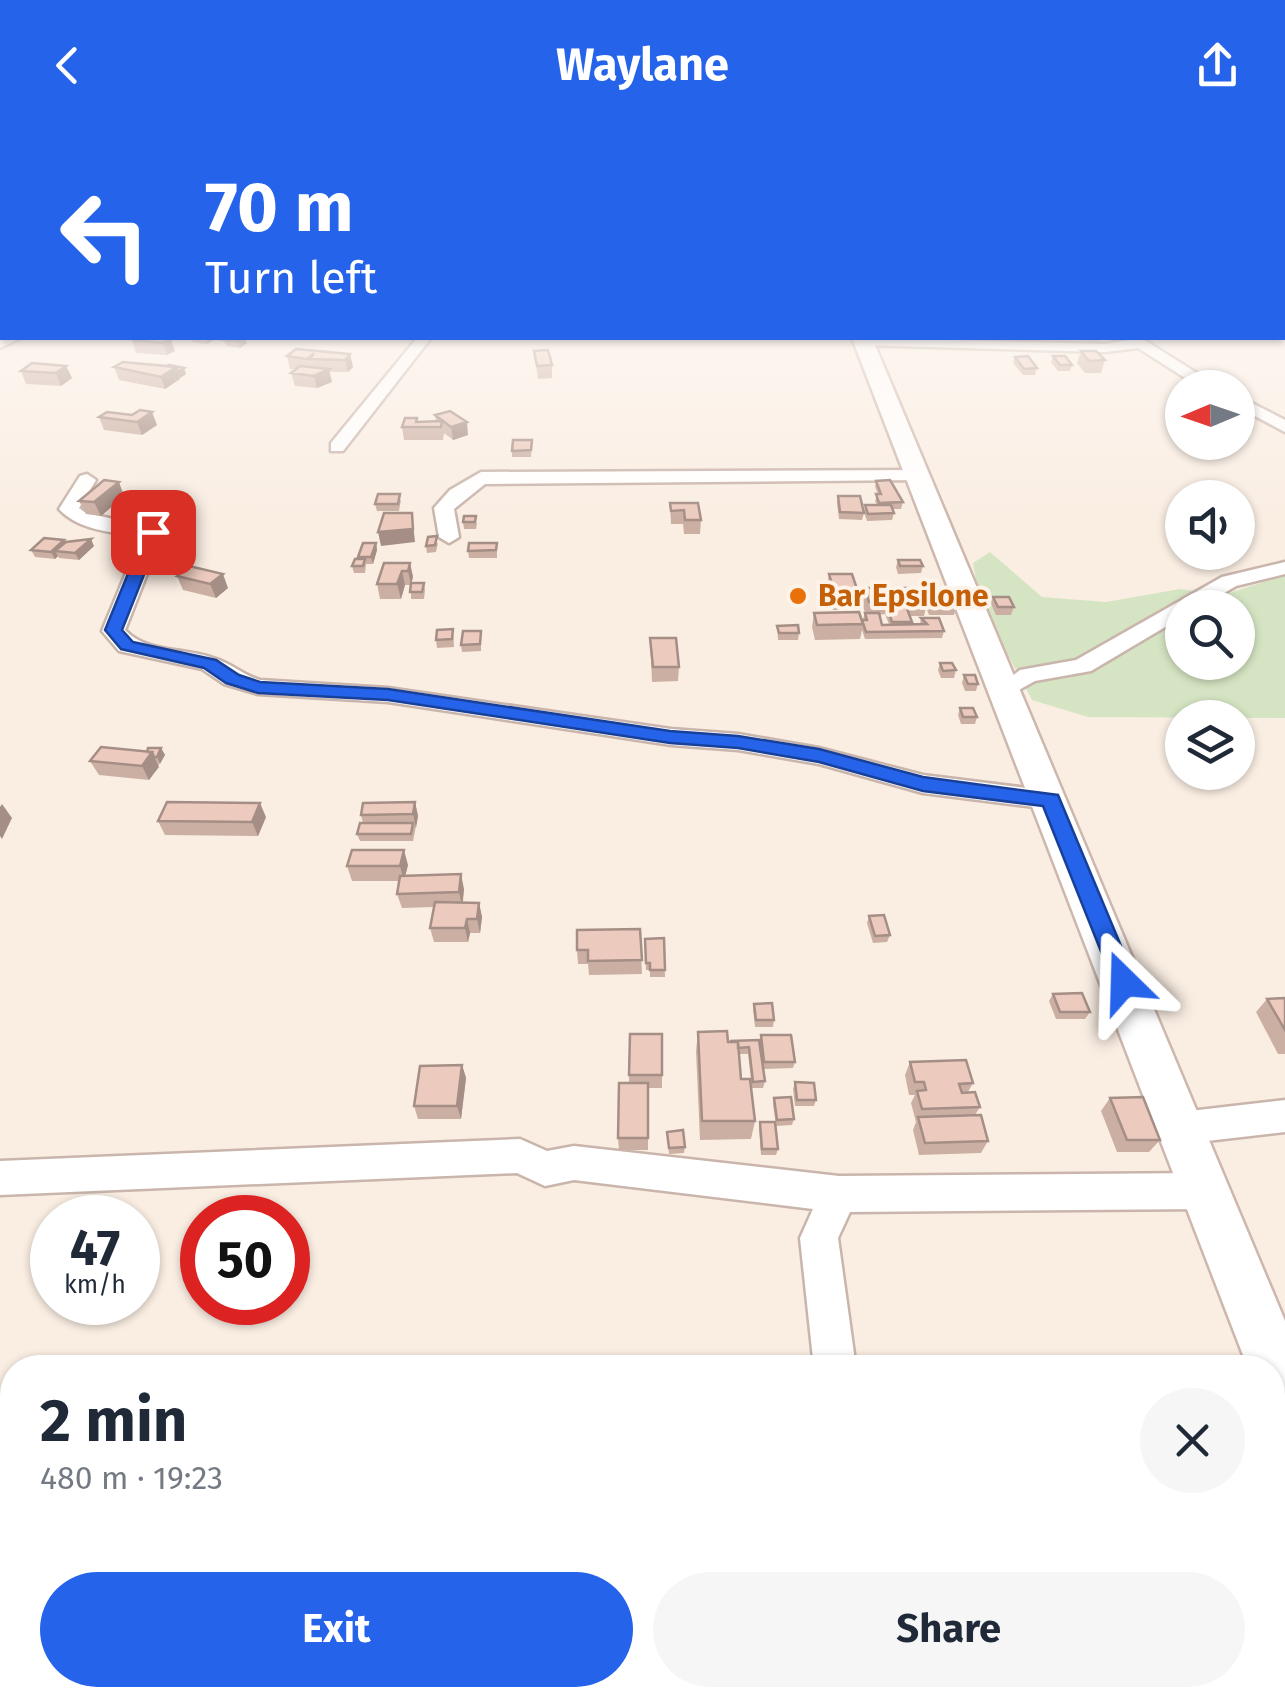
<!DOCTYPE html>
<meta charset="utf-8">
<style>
:root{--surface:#fff;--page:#f6f6f7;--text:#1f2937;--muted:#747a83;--accent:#2563eb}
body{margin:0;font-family:"Fira Sans",sans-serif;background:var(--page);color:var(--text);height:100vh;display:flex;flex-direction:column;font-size:38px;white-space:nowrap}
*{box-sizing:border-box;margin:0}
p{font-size:32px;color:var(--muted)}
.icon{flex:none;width:55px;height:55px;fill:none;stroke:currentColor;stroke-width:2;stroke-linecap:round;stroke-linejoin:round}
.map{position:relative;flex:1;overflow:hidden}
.sheet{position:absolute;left:0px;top:1225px;width:1285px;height:352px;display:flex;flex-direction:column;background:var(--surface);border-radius:40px 40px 0 0;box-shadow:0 2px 8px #0004}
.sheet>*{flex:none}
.guide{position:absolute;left:0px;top:0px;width:1285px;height:210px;box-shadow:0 2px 8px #0004;background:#2563eb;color:#fff;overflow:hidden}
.needle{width:65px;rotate:268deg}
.tools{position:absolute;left:1165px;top:240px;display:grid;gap:20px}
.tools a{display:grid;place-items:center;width:90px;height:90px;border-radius:50%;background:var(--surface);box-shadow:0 2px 8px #0004;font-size:50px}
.speed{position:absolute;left:30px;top:1065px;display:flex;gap:20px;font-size:50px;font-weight:700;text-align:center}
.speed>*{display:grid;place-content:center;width:130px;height:130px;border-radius:50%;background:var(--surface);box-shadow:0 2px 8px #0004;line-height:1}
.speed small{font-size:25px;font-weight:400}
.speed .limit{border:15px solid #d22;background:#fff;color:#111}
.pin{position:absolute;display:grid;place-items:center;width:85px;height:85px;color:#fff;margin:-42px;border-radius:20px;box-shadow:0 5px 15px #0006}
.me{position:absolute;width:110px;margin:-55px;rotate:338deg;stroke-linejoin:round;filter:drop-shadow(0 0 8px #0008)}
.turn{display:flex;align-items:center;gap:35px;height:210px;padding:0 40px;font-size:45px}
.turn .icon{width:130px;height:130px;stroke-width:2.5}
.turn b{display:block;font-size:70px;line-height:85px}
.round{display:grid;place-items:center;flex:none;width:105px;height:105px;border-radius:52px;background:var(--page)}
.head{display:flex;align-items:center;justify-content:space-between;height:170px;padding:0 40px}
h1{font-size:60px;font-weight:700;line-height:75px}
.action{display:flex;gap:20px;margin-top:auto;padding:20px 40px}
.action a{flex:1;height:115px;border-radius:60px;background:var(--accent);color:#fff;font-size:40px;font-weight:700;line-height:115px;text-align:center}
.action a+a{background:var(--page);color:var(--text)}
header{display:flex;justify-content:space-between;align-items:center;height:130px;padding:0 40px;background:var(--accent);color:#fff;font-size:45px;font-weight:700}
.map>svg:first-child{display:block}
.green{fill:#d5e5c3;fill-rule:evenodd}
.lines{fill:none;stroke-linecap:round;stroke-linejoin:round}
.minor-casing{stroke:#c9b5ab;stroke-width:5}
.secondary-casing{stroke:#ceb7ac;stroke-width:5}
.minor{fill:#fff;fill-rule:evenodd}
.secondary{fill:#fff;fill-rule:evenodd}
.wall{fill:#cbafa3;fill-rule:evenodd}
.shaded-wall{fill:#a58e85}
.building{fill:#eccbbe;stroke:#a58e85;stroke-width:2.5}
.route{fill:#2563eb;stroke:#184099;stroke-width:2.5}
.food-dot{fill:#e8710a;stroke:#fdf3e9;stroke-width:4}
.labels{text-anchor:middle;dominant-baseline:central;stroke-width:8;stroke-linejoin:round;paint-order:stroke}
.far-food-label{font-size:30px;font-weight:bold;fill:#c56008;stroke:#fdf3e9;text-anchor:start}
</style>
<header><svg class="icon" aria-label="back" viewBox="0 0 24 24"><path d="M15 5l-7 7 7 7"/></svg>Waylane<svg class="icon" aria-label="share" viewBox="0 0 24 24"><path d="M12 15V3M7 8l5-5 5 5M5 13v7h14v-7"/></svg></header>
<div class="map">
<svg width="1285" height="1577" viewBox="0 0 1285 1577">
<rect width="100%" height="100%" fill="#faeee3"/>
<path class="green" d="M990 422 1042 467 1106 472 1180 459 1223 465 1285 445V588L1088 587 1032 570 981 475 973 433ZM1182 478H1238V532H1182Z"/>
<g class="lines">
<g class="minor-casing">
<path id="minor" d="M21 208 0 218V209Z
M417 208H431L343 321H331V313Z
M863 208 1105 214 1141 208 1221 258H1201L1138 218 1105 222 858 215V209Z
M1238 266 1285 290V302L1238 277Z
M916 340 922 342V350L485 354 454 379 459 407 449 413 439 407 434 378 450 360 481 342Z
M87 344 96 350 79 378 86 383 160 399 163 403 125 500C147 524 187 517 216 529 232 534 243 545 260 550L388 558 671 599 738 604 819 618 923 645 1051 661 1061 663 1064 670 1061 677 1051 679 923 663 819 634 738 620 671 615 388 572 258 564 224 554 202 539 119 521 102 501 141 407C114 402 79 401 59 379L80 346Z
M1285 432V444L1236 456 1199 478H1182V487L1091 541 1035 551 1006 567 994 560 1020 540 1076 530 1222 447Z
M1285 970V1002L1181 1014 1168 1009 1163 998 1168 987 1181 982Z
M520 1009 547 1021 574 1016 839 1046 1204 1043 1217 1049 1223 1061 1217 1073 1204 1079 850 1082 838 1108 856 1238H814L800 1108 813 1079 574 1050 545 1056 517 1043 0 1065V1031Z
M851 1565H901L903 1577H853Z"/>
</g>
<g class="secondary-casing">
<path id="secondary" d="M852 208H872L1285 1191V1287L1272 1282V1238H1248Z"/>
</g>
<use href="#minor" class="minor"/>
<use href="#secondary" class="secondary"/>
</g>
<path class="wall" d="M164 208 175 221 167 225 136 223 132 210Z
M190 208H217L207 214 192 212Z
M228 208H245L247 213 240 218 226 216 224 210Z
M902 208H923L922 209H903Z
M1008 208H1031L1030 211H1011Z
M1078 208H1099L1098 211 1079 210Z
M534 221 552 235V248L538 249Z
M1081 221 1105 230 1101 243H1085L1077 233Z
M350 224 353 237 348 242H329L332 252 317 258 295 256 291 243 296 239H290L287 226Z
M1053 226 1072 235 1070 241H1058L1051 232Z
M1015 227 1037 238 1035 245H1023L1013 233Z
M123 232 186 244 165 259 119 250 114 237Z
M66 236 72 248 61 256 26 254 21 241Z
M435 285 468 305 453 310 444 303 443 310H404L402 297 417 292 436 291Z
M99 287 157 295 142 305 104 300Z
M532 310 531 327H512V321Z
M876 351 903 372 901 379H892L894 383 892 390 867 391 864 382 865 375H877L875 371 878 364 875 357Z
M124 366 101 386 86 384 79 371Z
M838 366 864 383 862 390 839 389 837 373Z
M401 370 399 381H377L375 374Z
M670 373 701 390 700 404H684L683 394H671Z
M463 392 477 393 476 399H464Z
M64 410 65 412 94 416 79 430 59 428 58 426 55 429 35 427 31 420Z
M376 413 377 420 373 434H366L365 443H354L352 436 358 429V427Z
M438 413 436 422 427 423 426 416Z
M497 413V428H469L468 421Z
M898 430 923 436 921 443 898 444 896 437Z
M410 433 413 447 411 453H424L425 460 424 469H411V455H405L401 469H380L377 454Z
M829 444 859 465 856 479 833 480 827 458Z
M177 446 228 458 216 468 183 460Z
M865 458 926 466 956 477 954 485H929L926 477 924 486H911L908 482 912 494H920L921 488 944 501 942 508 865 509 862 500 860 509 815 510 812 497 814 483 862 492 865 483 862 472ZM885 484 889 494 882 495 879 485Z
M993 467 1014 477 1011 485H996L991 474Z
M777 496 799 503 798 510H778Z
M453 499 454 517 437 518 436 510Z
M481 501V521L462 522 461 515Z
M650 508 679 537 678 551 652 552Z
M940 533 956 540 954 548H941L938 540Z
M964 545 978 554 976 561H965L962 553Z
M960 578 977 587 975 594H961L958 585Z
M161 618 165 625 149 650 99 645 90 631 147 622Z
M415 672 418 686 413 711H360L357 704 363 693 361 685Z
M266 687 258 706 165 705 158 691Z
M408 735 405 746 464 759 463 772 479 773 482 787 480 803H470L468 812H434L430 798 434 777 402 778 397 764 400 751H352L347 736Z
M869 786 890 805 887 812 873 813 867 793Z
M640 799 642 844 589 845 588 834H578L577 820Z
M664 808 665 847H650V840H646L645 809Z
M1053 864 1090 882 1085 889H1056L1049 871Z
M1285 868V924H1278L1256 882 1267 869Z
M754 874 774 890 773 897H755L753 880Z
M698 902 728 912 759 910 765 951 763 958H752L748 924H739L741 949 755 991 751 1009 700 1010 696 921Z
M630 904H662V958H648V1020H619L618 1008 629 953Z
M761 905 795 932 793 938 763 939 760 912Z
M910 932 973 953 968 962 980 977 975 985 988 1011 981 1023 919 1025 913 1000 916 992 911 973 915 965H909L905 945Z
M462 935 466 948 461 989H418L414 976Z
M795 952 816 970 814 976H795L793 959Z
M774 968 794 989 792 995 776 996 773 974Z
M1110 968 1160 1010 1149 1022H1117L1101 981Z
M760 992 778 1019 776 1025H761L759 998Z
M667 1002 685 1017 684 1023 669 1024Z"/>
<path class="shaded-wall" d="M206 208H217L207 214Z
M244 208 247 213 240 218 238 211Z
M171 209 175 221 167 225 163 213Z
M350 224 353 237 348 242 345 230Z
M66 236 72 248 61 256 56 243Z
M176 237 180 249 165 259 161 247Z
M184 238 186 244 180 248 178 242Z
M329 239 332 252 317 258 314 246Z
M152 282 157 295 142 305 137 292Z
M467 292 468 305 453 310 451 297Z
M119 352 124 366 101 386 94 372Z
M412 383 415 412 381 416 378 402Z
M91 409 94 416 79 430 75 423Z
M64 410 67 417 55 421 58 426 55 429 51 422Z
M376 413 377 420 373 434 371 427Z
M410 433 413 447 411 455 408 441Z
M402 441 405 455 401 469 397 454Z
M223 444 228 458 216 468 210 454Z
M161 618 165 625 160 634 157 627Z
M152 622 159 637 149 650 142 636Z
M415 672 418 686 416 698 413 684Z
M260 673 266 687 258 706 252 692Z
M2 674 12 688 2 709 0 706V677Z
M404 720 408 735 404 751 400 736Z
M461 744 464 759 462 776 459 762Z
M479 773 482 787 480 803 477 789Z
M467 789 470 803 468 812 465 798Z
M462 935 466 948 461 989 457 976Z"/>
<path class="building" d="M137 208H164L171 209 163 213 132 210Z
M228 208H244L238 211 224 210Z
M296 219 350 224 345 230 310 229 314 223 307 229 287 226Z
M548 220 552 235 537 236 534 221Z
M1081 221H1096L1105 230 1089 231Z
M1028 226 1037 238 1024 239 1015 227Z
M1053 226H1065L1072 235H1060Z
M123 232 176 237 161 247 114 237Z
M32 233 66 236 56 243 21 241Z
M169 235 184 238 178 242 176 237 167 236Z
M300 236 329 239 314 246 291 243Z
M140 280 152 282 137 292 99 287 107 282 132 285Z
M450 281 467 292 451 297 435 285Z
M405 288H417L416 292 442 291 441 297H402Z
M513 310H532L531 320 512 321Z
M104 350 119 352 94 372 79 371Z
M890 350 903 372 879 373 876 364H881L876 351Z
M378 364H400L398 374H375Z
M838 366H860L864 383 840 382Z
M670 373H698L701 390H685L684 380 671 381Z
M865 375H891L894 383 868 384Z
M384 383H412L413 399 378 402Z
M464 386H476L475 392H463Z
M437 406 435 415 426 416 428 407Z
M44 408 64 410 51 422 31 420Z
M91 409 75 423 55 421 66 412Z
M363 413H376L371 427H358Z
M469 413H497L496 420 468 421Z
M355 429H365L363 436H352Z
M898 430H920L923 436H900Z
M384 433H410L408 441H402L397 454H377Z
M189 436 223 444 210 454 177 446Z
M829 444H852L859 465H835Z
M411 453H424L422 462H410Z
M865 458H923L928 471H914L913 467 869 472Z
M926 465H951L956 477 931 478Z
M993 467H1009L1014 477H998Z
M906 476 912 492H892L887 477Z
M859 482 863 494 817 495 814 483Z
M865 483H879L882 495 927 494 921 488H939L944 501 866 502 862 490H867Z
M798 495 799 503H779L777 496Z
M453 499 452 509 436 510 437 500Z
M463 501H481L480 514 461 515Z
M650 508H676L679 537H653Z
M940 533H952L956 540 943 541Z
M964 545H975L978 554H968Z
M960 578H973L977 587H963Z
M101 617 152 622 142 636 90 631Z
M148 618H161L157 627H154L152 622H147Z
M167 672 260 673 252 692 158 691Z
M415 672 413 684 361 685 363 673Z
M360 693H413L411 704H357Z
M352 720H404L400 736H347Z
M461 744 459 762 397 764 400 746Z
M435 772 479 773 477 789H467L465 798H430Z
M884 785 890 805 875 806 869 786Z
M640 799 642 830 588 831V820H577V800Z
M664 808 665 840H650V833H646L645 809Z
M1082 863 1090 882H1060L1053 864Z
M1285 868V900L1267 869Z
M772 873 774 890H756L754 874Z
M727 901 728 912H738L741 949H750L755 991H702L698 902Z
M630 904H662V945H629Z
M761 905H791L795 932H764Z
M759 910 765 951 753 952 749 917 738 918V912L730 911Z
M966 930 973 953 959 954 962 963 975 962 980 977 922 979 917 961 926 960 924 952H915L910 932Z
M462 935 457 976H414L420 936Z
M795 952 814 953 816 970H797Z
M619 953H648V1008H618Z
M791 967 794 989 777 990 774 968Z
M1143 967 1160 1010H1127L1110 968Z
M981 985 988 1011 925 1013 918 987Z
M760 992H775L778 1019H762Z
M683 1000 685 1017 669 1018 667 1002Z"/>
<linearGradient id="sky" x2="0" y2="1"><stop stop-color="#95c6e5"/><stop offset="0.43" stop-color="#fdf7f2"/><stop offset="1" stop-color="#fdf7f2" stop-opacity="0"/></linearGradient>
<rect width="1285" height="388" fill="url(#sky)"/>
<path class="route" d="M153 398 161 402 122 500 133 512 216 530 239 545 260 552 388 559 670 601 738 606 819 619 923 647 1058 665 1136 852 1132 859H1116L1043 676 923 661 819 632 738 618 670 613 388 570 258 563 226 553 204 538 121 519 105 500 145 402Z"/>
<circle class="food-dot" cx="798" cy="466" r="10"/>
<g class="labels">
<g class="far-food-label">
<text x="818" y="466">Bar Epsilone</text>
</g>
</g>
</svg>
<div class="tools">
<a><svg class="needle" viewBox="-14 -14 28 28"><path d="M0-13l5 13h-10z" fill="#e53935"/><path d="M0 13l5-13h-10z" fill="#747a83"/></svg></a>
<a><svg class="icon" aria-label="sound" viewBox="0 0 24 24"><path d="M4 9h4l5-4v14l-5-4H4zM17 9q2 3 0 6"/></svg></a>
<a><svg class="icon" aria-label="search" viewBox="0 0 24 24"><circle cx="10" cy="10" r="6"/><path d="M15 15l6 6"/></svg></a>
<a><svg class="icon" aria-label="layers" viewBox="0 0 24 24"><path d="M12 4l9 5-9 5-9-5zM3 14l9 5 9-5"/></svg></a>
</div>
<div class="speed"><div>47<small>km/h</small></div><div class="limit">50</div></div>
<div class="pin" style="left:153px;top:402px;background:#d93025"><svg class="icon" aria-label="arrive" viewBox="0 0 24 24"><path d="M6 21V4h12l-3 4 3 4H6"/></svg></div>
<svg class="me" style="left:1124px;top:852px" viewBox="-20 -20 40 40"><path d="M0-17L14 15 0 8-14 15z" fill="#2563eb" stroke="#fff" stroke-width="4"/></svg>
<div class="guide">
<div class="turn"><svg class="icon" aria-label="left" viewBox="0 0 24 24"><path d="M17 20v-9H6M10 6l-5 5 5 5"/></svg><div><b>70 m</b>Turn left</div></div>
</div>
<section class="sheet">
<div class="head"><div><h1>2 min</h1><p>480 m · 19:23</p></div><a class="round"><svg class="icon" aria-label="close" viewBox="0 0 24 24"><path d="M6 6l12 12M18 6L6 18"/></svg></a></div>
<div class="action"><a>Exit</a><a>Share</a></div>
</section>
</div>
